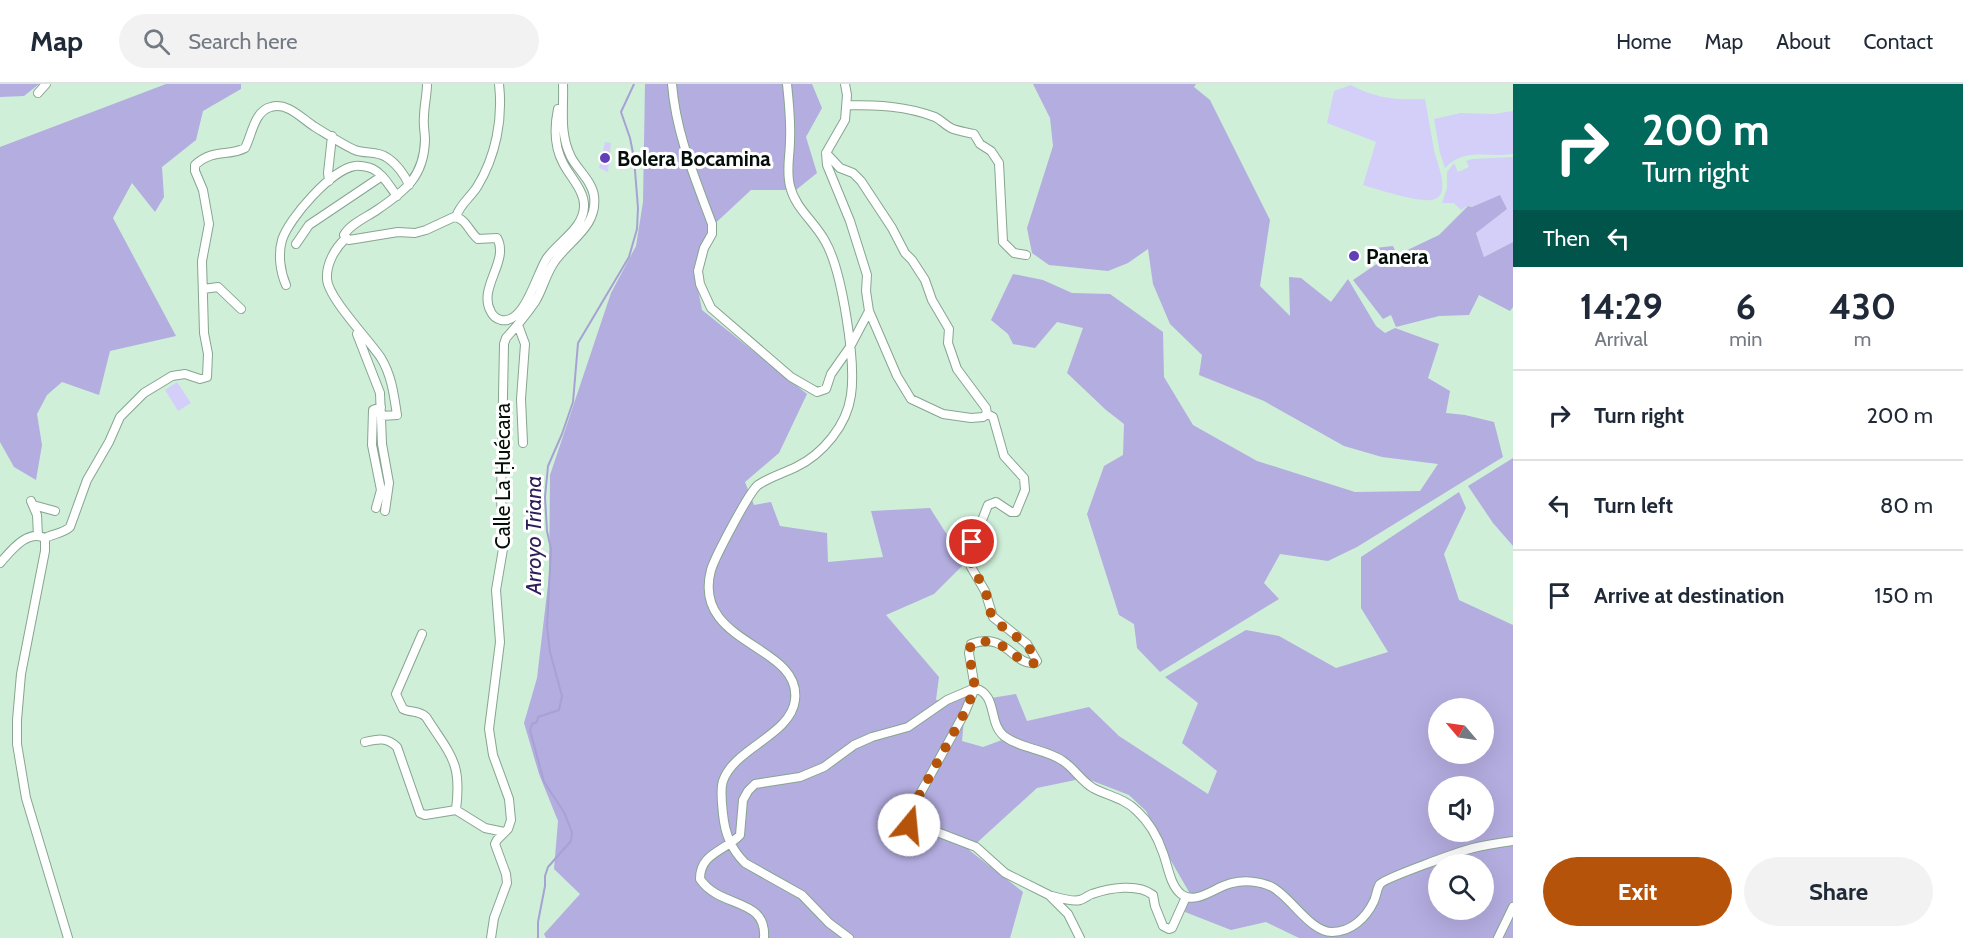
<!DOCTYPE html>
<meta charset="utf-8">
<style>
:root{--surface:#fff;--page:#f2f2f3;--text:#1f2937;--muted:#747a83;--line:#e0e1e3;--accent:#b45309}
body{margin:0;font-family:Cabin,sans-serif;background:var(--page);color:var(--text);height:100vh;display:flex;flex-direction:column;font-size:22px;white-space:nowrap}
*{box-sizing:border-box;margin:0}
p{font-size:20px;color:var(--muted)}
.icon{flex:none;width:33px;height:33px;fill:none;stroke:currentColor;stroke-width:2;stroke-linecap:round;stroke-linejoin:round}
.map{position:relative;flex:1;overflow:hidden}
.drawer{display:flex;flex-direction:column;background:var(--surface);width:450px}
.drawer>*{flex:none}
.banner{background:#00695c;color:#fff;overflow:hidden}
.needle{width:39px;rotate:299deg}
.controls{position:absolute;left:1428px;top:614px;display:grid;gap:12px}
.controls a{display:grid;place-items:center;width:66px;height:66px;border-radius:50%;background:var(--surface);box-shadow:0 6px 24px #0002;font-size:30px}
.pin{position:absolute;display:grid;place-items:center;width:51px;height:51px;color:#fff;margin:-26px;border:3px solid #fff;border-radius:50%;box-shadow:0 2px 6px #0007}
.me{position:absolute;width:66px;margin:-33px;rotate:17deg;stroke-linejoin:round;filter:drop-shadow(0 0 4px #0008)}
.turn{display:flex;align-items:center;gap:21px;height:126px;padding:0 30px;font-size:27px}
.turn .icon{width:78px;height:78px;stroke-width:2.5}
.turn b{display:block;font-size:42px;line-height:51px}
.then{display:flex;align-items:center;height:57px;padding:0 30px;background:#0003;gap:12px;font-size:22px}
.eta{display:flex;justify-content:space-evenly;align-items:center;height:102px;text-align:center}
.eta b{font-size:36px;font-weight:800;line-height:42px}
.cta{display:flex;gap:12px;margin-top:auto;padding:12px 30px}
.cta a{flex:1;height:69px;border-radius:36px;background:var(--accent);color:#fff;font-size:24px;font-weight:800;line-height:69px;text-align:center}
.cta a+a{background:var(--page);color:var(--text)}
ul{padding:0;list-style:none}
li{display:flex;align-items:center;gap:18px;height:90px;padding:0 30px;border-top:2px solid var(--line)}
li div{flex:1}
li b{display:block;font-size:22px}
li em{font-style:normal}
header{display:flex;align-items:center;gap:36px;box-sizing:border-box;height:84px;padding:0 30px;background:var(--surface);border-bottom:2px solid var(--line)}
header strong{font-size:28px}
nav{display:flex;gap:33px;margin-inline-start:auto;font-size:21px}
.search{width:420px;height:54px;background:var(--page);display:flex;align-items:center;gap:15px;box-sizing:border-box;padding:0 21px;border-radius:33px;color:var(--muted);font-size:22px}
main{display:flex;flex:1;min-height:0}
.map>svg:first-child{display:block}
.green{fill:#d4cff9}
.forest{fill:#b4ade0;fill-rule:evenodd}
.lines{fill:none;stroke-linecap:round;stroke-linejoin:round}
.stream{stroke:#a8a1d4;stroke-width:2}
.minor-casing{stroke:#87a590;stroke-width:10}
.minor{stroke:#fff;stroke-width:8}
.route{stroke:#b45309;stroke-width:10;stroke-dasharray:0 18}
.poi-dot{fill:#613fb8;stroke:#fff;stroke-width:2}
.labels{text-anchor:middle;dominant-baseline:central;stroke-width:6;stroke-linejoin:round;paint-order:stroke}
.poi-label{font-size:21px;font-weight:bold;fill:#050f09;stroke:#fff;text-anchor:start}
.street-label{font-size:21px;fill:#050f09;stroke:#fff}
.water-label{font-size:22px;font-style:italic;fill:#2d1d59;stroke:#fff}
</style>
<header>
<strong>Map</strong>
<div class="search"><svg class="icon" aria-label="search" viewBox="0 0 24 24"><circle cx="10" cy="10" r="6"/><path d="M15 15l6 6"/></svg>Search here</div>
<nav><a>Home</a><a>Map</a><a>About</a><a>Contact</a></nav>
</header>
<main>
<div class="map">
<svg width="1513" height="854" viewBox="0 0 1513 854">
<rect width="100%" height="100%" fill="#cfefd9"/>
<path class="green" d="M1351 1C1377 15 1396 16 1425 15 1428 32 1431 49 1434 66 1436 77 1453 112 1432 116 1416 118 1379 106 1363 101L1376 58 1327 39 1334 7Z
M1513 27V70C1488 74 1465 63 1445 84L1440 69 1434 35 1461 29 1493 30Z
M605 58 611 59 608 88 599 84Z
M1513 73V158L1484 173 1476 148 1506 126 1467 122 1461 126 1454 119H1442L1447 104V88L1454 79 1458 88 1469 83 1466 77 1472 75Z
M177 298 191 319 178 327 165 306Z"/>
<path class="forest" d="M0 0H39L24 12 0 13Z
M166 0H241V5L203 27 196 56 162 83 164 113 155 128 132 99 113 134 176 252 110 267 99 311 62 298 47 311 37 330 42 361 36 396 14 383 0 358V63Z
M645 0H812L822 24 806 53 817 89 796 106H751L708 146 694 184 702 226 807 310 779 369 745 398 754 421 771 418 780 442 827 449 828 478 883 473 871 427 930 424 965 479 934 510 886 531 939 593 936 616 966 614 962 657 983 663 1002 656 991 614 1016 610 1027 637 1089 623 1119 652 1208 710 1217 687 1182 659 1198 619 1165 593 1246 546 1279 552 1336 584 1388 568 1361 524V473L1459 408 1466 424 1444 470 1459 516 1513 541V854H1299L1266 838 1231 846 1185 828 1189 808 1170 775 1146 727 1129 711 1085 694 1037 704 969 766 1023 808 1010 854H546L544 850 580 810 554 785 558 737 539 690 524 639 537 594 549 492 550 391 611 209 636 162 643 118ZM1438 624H1484V669H1438ZM1438 702H1484V747H1438ZM1438 780H1484V825H1438Z
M1033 0H1196L1194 3 1210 16 1270 136 1260 202 1290 232 1289 193 1301 194 1331 218 1348 195 1376 242 1385 249 1395 244 1439 260 1428 294 1450 307 1446 329 1465 331 1494 338 1503 373 1357 463 1328 477 1280 470 1264 499 1279 515 1160 588 1137 564 1134 540 1119 531 1087 430 1104 382 1123 371 1124 340 1106 326 1067 289 1083 244 1057 238 1035 264 1013 260 1008 250 991 236 1013 190 1043 196 1072 209 1110 210 1163 248 1164 293 1193 341 1257 377 1355 408 1420 407 1438 380 1382 373 1344 362 1264 317 1199 291 1202 271 1170 240 1153 200 1148 165 1128 179 1108 187 1049 181 1032 169 1027 144 1053 62 1050 34Z
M1500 111 1507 125 1476 149 1484 173 1513 158V223L1510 227 1479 211 1469 231 1439 232 1396 243 1391 231 1383 235 1353 196 1378 179 1365 173 1366 165 1393 162 1397 171 1439 151 1468 122 1472 123Z
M1513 374V462L1493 439 1468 402Z"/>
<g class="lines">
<path class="stream" d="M538 854V838L545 802V792L548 783 571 757 572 748 564 728 544 698 530 646 532 640 537 638 538 633 559 626 562 612 550 568 547 542 551 465 547 447 545 413 548 382 562 350 573 318 578 259 629 173 637 145 638 124 634 74 630 54 621 28 634 0"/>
<g class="minor-casing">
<path id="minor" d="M427 0C427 11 424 22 424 33 423 41 425 48 425 56 424 93 405 107 377 126 367 133 350 140 344 151L349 156 398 148 415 149 426 146 454 133C466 134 469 148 478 155L497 154C510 177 477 204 491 228 493 232 497 235 501 236 525 241 537 188 547 174 559 157 583 145 584 123 585 107 570 93 563 79 554 62 554 44 558 25
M672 0C676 50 695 94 712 140V150L704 164 698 187 700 200 711 224 791 293 817 308 826 305 831 290 850 263 869 227
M787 0C789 19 791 37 790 56 790 72 786 86 790 102 795 124 814 137 825 157 842 186 856 277 851 311 847 341 823 370 796 383 784 389 770 393 758 401 749 408 715 473 711 486 691 561 802 560 795 616 791 651 734 664 723 697 720 706 722 720 723 730 725 750 731 765 745 779L802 811 829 839 849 854
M845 0 847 11 845 36 826 69 827 81 850 137 867 191 866 207 869 227 897 292 911 315 943 330 971 334 983 333 987 330
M38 9 46 0
M847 21C878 21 906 22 935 33 941 36 945 41 951 44 957 47 966 48 974 50L980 60 991 67 999 79 1003 158 1014 169 1026 171
M826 69 840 84 853 89 861 97 892 144 905 169 912 176 925 196 932 216 949 245 948 259 957 285 986 324 987 330 993 333 1004 372 1024 394 1025 406 1016 428H1011L996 418 988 421 970 467 971 483 985 507 993 533 1027 560 1037 577 1035 579C1013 582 1007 547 971 560L969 569 975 604 965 628 920 710 906 731 905 737 911 743 937 748 976 763 1005 789 1049 811 1068 830 1080 854
M329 97 328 89 332 52
M456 133C460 120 470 114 477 103 496 72 503 35 499 0
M346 154C335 164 326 180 327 195 328 214 370 257 381 274 392 292 394 312 397 331L381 332
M296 160 309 141 382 92
M286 201C280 187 278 170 282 156 289 134 332 85 355 82 359 81 369 83 373 85 383 90 390 103 397 112
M203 205 218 203 241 225
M518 241 525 260 521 315 523 359
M357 250 380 309 382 360 389 399 385 427
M31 417 37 431 38 452
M33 421 55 427
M376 424 381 406 372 361 373 326 381 323
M45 454C53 450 64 449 70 443L87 396 109 358 120 333 144 309 172 292 185 290 200 295 207 293 208 270 204 249 202 177 209 140 203 106 195 87V81C214 64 228 73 245 64 252 51 254 27 271 23 288 18 302 35 315 43 325 49 345 62 355 66 365 70 377 67 386 73 396 79 405 91 409 101
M0 479C11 467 27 445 45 454V467L21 590 17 636V660L26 714 68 854
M422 550 396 610 403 625C411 629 419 626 426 633 451 672 462 678 456 726
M365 658C378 655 387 653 397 663L420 729 425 731 456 726 485 744 504 748
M1052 812C1060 814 1071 818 1080 816 1085 815 1088 811 1092 810 1109 804 1138 799 1153 811L1155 822 1163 842 1169 845 1172 844 1186 813
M491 854 494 834 507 799 506 790 495 760 497 756 508 745 511 736 509 715 493 671 489 645 500 558 496 506 504 459 501 416 504 260 506 254C516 243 526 231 535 218 543 205 546 189 555 177 570 156 598 142 594 112 592 97 577 85 571 73 559 49 564 25 563 0
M764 854C767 813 720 825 700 795 700 769 725 767 740 751L743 716 748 707 755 700 800 693 824 683 854 661 872 653 908 643 947 616 975 604C998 611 988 639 1004 652 1021 665 1046 665 1063 677 1074 684 1081 697 1093 704 1108 712 1124 714 1137 727 1149 738 1158 754 1163 769 1168 782 1170 801 1181 810 1196 822 1216 802 1232 799 1244 796 1260 797 1272 803 1291 813 1310 848 1332 848 1351 848 1366 834 1374 817 1376 813 1377 804 1380 800 1385 794 1461 767 1473 764 1486 761 1499 759 1513 757
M1498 854 1513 823"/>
</g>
<use href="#minor" class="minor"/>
</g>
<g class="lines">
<path class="route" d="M909 741 905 737 906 731 920 710 965 628 975 604 969 569 971 560C1007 548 1013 582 1035 579L1037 577C1027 553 1003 549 992 531 988 525 988 516 986 509 978 488 965 483 972 458"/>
</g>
<g class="poi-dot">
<circle cx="605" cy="74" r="6"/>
<circle cx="1354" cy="172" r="6"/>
</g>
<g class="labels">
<g class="poi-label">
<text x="617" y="74">Bolera Bocamina</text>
<text x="1366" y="172">Panera</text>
</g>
<g class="street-label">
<text transform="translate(502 392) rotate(-90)">Calle La Ḥuécara</text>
</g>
<g class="water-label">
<text transform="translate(533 451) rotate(-90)">Arroyo Triana</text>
</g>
</g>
</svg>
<div class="controls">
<a><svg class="needle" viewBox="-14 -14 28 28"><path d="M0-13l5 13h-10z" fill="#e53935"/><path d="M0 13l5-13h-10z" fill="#747a83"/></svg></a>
<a><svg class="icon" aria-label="sound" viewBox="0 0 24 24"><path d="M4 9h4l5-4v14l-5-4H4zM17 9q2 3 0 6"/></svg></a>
<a><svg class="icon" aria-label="search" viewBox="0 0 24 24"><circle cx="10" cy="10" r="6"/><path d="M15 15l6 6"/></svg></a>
</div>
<div class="pin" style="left:972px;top:458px;background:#d93025"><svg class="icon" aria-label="arrive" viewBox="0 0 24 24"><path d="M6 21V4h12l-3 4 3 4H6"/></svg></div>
<svg class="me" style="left:909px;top:741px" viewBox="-20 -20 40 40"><circle r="19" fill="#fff"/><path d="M0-13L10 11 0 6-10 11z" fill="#b45309"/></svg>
</div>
<section class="drawer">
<div class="banner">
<div class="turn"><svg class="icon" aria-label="right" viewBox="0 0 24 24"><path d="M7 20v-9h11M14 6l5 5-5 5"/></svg><div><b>200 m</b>Turn right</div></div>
<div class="then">Then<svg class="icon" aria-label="left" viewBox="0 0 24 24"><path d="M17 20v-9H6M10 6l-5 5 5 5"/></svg></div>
</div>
<div class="eta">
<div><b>14:29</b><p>Arrival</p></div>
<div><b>6</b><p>min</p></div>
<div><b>430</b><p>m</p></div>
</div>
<ul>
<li><svg class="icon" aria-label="right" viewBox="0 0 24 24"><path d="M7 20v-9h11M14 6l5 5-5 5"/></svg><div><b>Turn right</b></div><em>200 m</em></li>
<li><svg class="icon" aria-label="left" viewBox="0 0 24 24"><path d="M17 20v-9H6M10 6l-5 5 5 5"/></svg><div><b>Turn left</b></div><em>80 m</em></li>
<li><svg class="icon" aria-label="arrive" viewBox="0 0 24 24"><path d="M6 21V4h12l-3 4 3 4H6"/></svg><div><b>Arrive at destination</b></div><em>150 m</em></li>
</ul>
<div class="cta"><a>Exit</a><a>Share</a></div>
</section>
</main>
